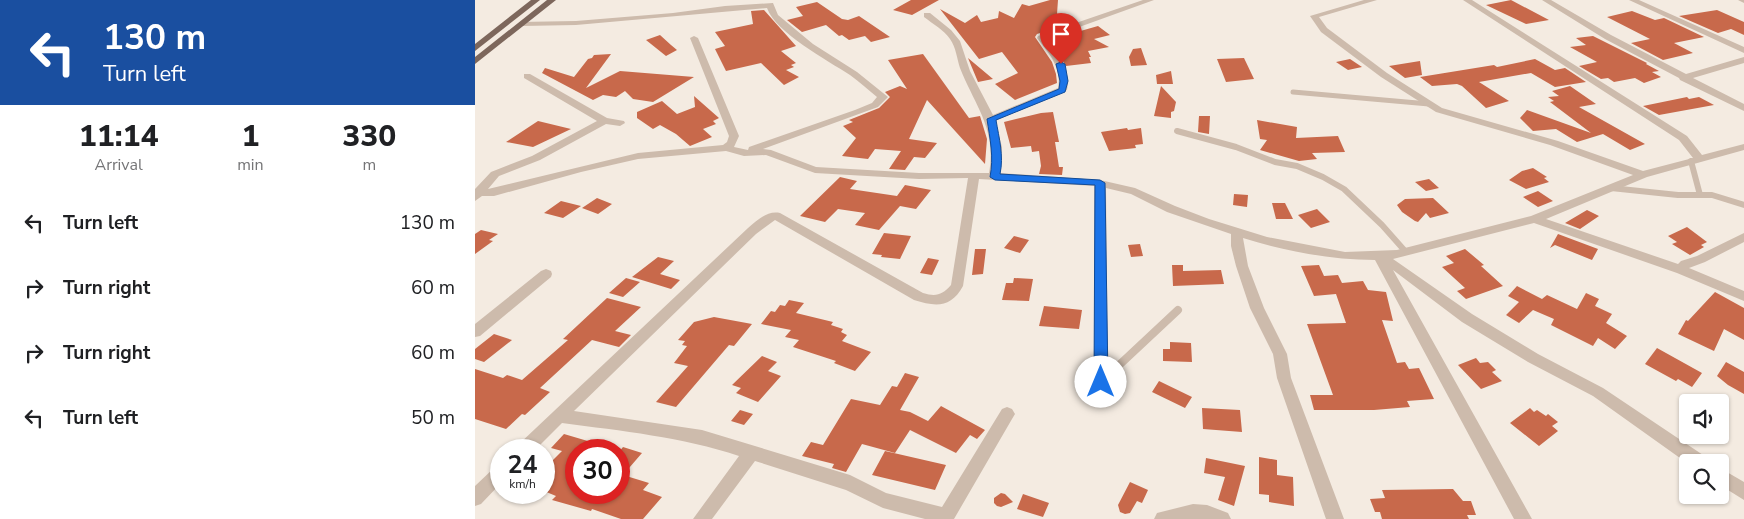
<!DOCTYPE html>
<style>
:root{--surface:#fff;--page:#f6f6f6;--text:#202124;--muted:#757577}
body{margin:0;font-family:"Nunito Sans",sans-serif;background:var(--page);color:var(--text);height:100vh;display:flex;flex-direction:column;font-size:19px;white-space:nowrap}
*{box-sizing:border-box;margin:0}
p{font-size:16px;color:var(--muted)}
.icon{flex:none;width:28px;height:28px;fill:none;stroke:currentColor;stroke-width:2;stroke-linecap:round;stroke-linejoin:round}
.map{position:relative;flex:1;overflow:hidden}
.sheet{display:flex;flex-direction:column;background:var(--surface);width:475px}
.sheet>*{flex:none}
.top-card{background:#1a4fa0;color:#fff;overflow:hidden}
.controls{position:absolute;left:1204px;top:394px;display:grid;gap:10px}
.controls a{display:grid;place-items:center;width:50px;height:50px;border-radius:5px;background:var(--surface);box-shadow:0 1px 4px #0004;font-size:25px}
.speed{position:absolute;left:15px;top:439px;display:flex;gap:10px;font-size:25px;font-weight:700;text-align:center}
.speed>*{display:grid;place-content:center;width:65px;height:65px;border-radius:50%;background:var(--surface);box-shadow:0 1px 4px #0004;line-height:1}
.speed small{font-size:12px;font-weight:400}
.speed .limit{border:8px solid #d22;background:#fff;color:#111}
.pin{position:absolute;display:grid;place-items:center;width:42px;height:42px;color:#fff;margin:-51px -21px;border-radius:50% 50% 50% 0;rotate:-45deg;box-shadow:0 0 5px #0007}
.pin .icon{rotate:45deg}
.me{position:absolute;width:55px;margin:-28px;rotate:0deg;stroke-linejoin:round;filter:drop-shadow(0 0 4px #0008)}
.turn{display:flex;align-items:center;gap:18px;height:105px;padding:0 20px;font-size:22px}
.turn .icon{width:65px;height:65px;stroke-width:2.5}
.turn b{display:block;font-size:35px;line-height:42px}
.eta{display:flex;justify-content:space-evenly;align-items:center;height:85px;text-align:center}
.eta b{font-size:30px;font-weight:800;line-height:35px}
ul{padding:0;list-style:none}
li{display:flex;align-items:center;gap:15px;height:65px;padding:0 20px}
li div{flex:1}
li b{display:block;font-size:19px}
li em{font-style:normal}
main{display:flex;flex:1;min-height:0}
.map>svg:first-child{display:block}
.building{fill:#c8694b}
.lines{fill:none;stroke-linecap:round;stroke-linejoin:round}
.service-far2{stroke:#cdbbac;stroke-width:5}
.service-far1{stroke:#cdbbac;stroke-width:6}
.service{stroke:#cdbbac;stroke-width:8}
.minor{fill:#cdbbac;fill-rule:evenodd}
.primary{fill:#7d675c;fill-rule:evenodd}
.route{fill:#1a73e8;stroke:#114b97}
</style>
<main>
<section class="sheet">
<div class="top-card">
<div class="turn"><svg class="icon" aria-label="left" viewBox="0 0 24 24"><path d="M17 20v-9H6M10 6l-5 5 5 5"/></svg><div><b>130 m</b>Turn left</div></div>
</div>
<div class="eta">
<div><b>11:14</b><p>Arrival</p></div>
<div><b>1</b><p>min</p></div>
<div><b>330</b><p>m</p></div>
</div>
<ul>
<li><svg class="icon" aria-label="left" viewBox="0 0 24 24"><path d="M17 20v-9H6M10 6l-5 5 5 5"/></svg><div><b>Turn left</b></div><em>130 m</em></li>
<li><svg class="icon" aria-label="right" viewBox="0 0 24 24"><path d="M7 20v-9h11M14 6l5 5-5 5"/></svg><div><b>Turn right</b></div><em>60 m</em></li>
<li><svg class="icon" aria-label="right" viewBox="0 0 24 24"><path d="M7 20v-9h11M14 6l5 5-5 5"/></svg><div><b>Turn right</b></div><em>60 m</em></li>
<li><svg class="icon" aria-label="left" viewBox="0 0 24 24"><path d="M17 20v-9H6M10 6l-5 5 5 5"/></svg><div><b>Turn left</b></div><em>50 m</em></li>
</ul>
</section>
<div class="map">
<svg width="1269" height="519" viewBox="0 0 1269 519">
<rect width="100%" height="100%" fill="#f4ebe1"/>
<path class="building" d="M436 0H464L437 15 418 10Z
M575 0H583L581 28 562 34 560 37 577 62 581 74 582 83 540 100 520 84 543 73 527 52 504 59 465 9 490 23 502 15 506 22 523 18 524 11 539 18 547 4 554 6Z
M1036 0 1074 20 1051 24 1011 5Z
M342 2 367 19 373 20 384 16 415 37 396 42 390 36 374 40 367 35 364 36 351 25 327 32 312 20 328 16 321 7Z
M289 10 321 46 306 51 321 63 316 65 319 67 311 70 324 77 309 85 286 63 251 71 240 49 250 46 240 32 278 24 276 11Z
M1242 10 1269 22V35L1256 29 1243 33 1204 16Z
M1157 11 1180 20 1189 18 1229 37 1199 43 1218 53 1188 60 1156 43 1175 39 1132 17Z
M623 26 635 35 619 39 634 47 613 51 616 57H614L616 63 591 66 574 40Z
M185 35 196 45 202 50 191 56 171 40Z
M1118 36 1172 63 1171 64 1184 71 1177 72 1186 77 1169 83 1160 78 1139 82 1133 78 1126 79 1104 66 1122 62 1095 47 1111 45 1101 38Z
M666 48 672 65 656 66 654 57 658 49Z
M136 54 111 88 145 71 219 77 178 102 158 99 150 91 141 97 128 95 118 100 67 73 70 68 99 77 113 59 117 58 119 55Z
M448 54 494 118 505 116 512 139 510 164 452 100 434 139 462 143 450 158 439 157 430 170 414 169 426 151 400 149 393 159 367 156 381 138 368 126 378 122 374 120 404 108 415 97 410 92 425 86 432 89 413 60Z
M493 58 518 79 503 82Z
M769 58 779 79 751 82 742 59Z
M875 59 887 67 873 70 861 62Z
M1060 59 1080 70 1090 68 1111 82 1080 87 1056 73 1004 82 1034 101 1011 108 987 86 982 84 957 86 945 77 1019 65 1022 67Z
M945 61 947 75 930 78 914 66Z
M696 71 698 84H682L681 75Z
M686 86 701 102 699 111 696 112V118L679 116Z
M1095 86 1121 104 1104 107 1170 144 1155 150 1128 134 1102 142 1081 129 1058 131 1045 118 1052 110 1116 133 1075 102 1079 101 1073 97 1084 96 1077 91Z
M219 96 244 118 238 121 241 124 228 129 237 137 215 146 201 134 185 125 178 129 162 118V112L187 101 202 114 220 107Z
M1212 97 1214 99 1224 97 1239 105 1184 115 1168 106Z
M578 112 584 142H580L584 167H588L587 175 564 174 566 166 564 151 557 152 556 146 536 148 529 122 566 113Z
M724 116H735L734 134 723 132Z
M782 120 822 127 821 138 863 136 870 152 837 153 842 159 824 161 785 150 792 140 785 139Z
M63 121 96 129 58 147 31 142Z
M652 128 653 130 666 128 668 144 660 145 661 148 634 151 626 132Z
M1058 168 1072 177 1069 178 1074 182 1051 189 1034 180 1047 171Z
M365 177 382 181 375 189 422 196 430 185 456 190 441 209 425 206 404 230 380 225 390 213 363 209 350 222 325 216Z
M954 179 964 188 951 191 940 182Z
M1063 191 1078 201 1063 207 1048 197Z
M759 194 773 195 772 207 758 205Z
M122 198 137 204 123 214 107 208Z
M958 198 974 213 955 218 951 213 943 222 940 221 927 212 922 205 930 199Z
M86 201 106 206 88 218 69 213Z
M797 203H810L818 219H801Z
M842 209 855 222 836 228 823 215Z
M1112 210 1124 216 1105 229 1090 223Z
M1212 227 1232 242 1226 245 1229 247 1215 255 1197 244 1202 242 1193 236Z
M6 230 23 234 14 240 18 241 0 254V234Z
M409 233 436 236 425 259 406 257 407 255 397 254Z
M1083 234 1123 249 1117 260 1080 245 1075 248Z
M539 236 554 240 545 253 529 248Z
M665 244 668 256 656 257 653 245Z
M500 249H511L508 274 497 275Z
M990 249 1009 265 1006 266 1028 286 991 299 982 291 990 288 967 267 979 263 971 256Z
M183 257 199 261 185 274 205 280 196 289 157 277Z
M453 258 464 260 457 275 445 273Z
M697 265H708V271L746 270 749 284 698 286Z
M844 265 849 276 863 275 867 283 888 281 893 290 911 292 918 321 907 320 922 363 930 362 934 369 944 368 959 399 932 401 935 407 899 410H839L835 395H858L832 324 871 323 861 294 839 296 826 266Z
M151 278 165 282 148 297 134 293Z
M539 278 558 279 554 301 527 300 531 283H538Z
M1042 286 1067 299 1072 295 1102 309 1111 293 1124 299 1120 306 1137 314 1131 323 1152 336 1140 349 1123 338 1118 346 1076 325 1079 319 1058 310 1044 323 1031 315 1044 302 1033 296Z
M1240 292 1269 308V340L1249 329 1239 351 1203 334 1211 320 1213 321Z
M132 298 166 307 140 331 156 335 144 347 117 340 65 388 75 392 50 415 47 414 31 429 0 419V369L28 378 32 375 47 380 93 340 88 339Z
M314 300 329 303 321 313 358 322 356 325 368 329 366 332 372 335 367 341 396 352 380 371 359 363 361 361 318 347 324 340 310 337 316 330 286 324 296 311 300 312 305 305 310 306Z
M569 306 607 310 604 329 564 326Z
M239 317 277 324 259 346 254 345 201 407 181 402 213 366 199 363 212 346 207 345 210 341 203 340 219 322Z
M19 334 37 340 9 362 0 359V349Z
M695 342 716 343 717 362 688 361V349H695Z
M1182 348 1227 373 1217 387 1203 379 1201 381 1170 364Z
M287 356 302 362 293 371 306 376 283 402 261 393 266 388 257 385Z
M1001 358 1005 363 1013 362 1021 370 1017 372 1027 381 1006 389 983 365Z
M1251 362 1269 372V394L1253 385 1242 376Z
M430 373 444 377 425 410 435 412 453 421 466 406 510 430 502 439 495 435 481 453 435 430 420 453 387 444 371 472 357 468 359 464 327 456 336 442 348 445 376 399 405 405 417 386 422 387Z
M684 381 717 397 710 408 677 392Z
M727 408 765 410 767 432 728 429Z
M1055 408 1059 412 1062 410 1071 416 1073 414 1083 422 1077 426 1083 431 1064 446 1035 423Z
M265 410 278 414 269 425 256 421Z
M89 434 133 447V450H101V492H144V452L148 447 167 453 148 475 174 483 168 490 187 497 168 519H146L117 509 116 511 77 500 81 496 69 491V469L87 451 76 448Z
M410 451 471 465 460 490 397 475Z
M784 457 802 460V475L818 477 819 506 794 502V495L784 494Z
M731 458 770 466 759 506 743 500 750 477 729 473Z
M655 482 673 490 667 503 662 501 655 513 650 514 645 512 643 505Z
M978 489 988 501H996L1001 515H992L994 519H907L905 512H900L895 499 910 498 907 490Z
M526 493 530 494 538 502 526 507 522 506 519 503V498Z
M548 494 574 503 568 517 542 509Z"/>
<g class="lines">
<path class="service-far2" d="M818 92 954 104"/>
<path class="service-far1" d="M702 131 761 147 800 162 822 166 848 177 869 189 907 225 930 251
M1216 161 1225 195
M1136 188 1203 195H1237L1269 205"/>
<path class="service" d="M626 382 703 310"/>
<path class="minor" d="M668 0H679L571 39C584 54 596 69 592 90L520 121 527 147 525 173 625 180 660 188 700 206 734 219 792 237 870 252 922 250 1056 216 1158 175 1075 145 961 112 906 77 846 32 835 16 889 0H902L844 17 852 28 912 73 967 108 1083 141 1168 171 1218 158 1204 140 988 0H997L1212 136 1227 155 1269 144V150L1172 177 1071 219 1203 264 1206 261 1222 256 1269 233V242L1230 262 1214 268 1269 291V301L1202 273 1059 223 918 259 997 314 1063 354 1128 388 1231 457 1233 462 1212 463 1118 396 1053 362 987 322 918 270 1057 519H1039L900 260C856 260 810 251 768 238L773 266 789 308 812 354 816 378 869 519H851L802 378 798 354 775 308 761 266 756 246V234L692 212 656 194 631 188 633 382 631 386 626 388 621 386 619 382V186L504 179 488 286C476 308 461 307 439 300L300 220 281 234 99 411 227 430 375 475 411 493 467 507 527 409 532 407 537 409 540 414 537 419 479 519H450L408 508 371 490 280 461 237 519H218L264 456C207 437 147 431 87 423L60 450H41L43 445 273 228C282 221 292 210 305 213L448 293C461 297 467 295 476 285L493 178 444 179 340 173 291 155 269 156 251 151 163 159 106 172 19 196H7L0 201V189L16 172 57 156 122 121 49 78V74H55L132 118 149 121 150 123 145 126 131 124 65 160 24 176 13 189 163 153 248 145 252 142 254 136 215 38 219 36 223 38 264 136 259 147 273 150 274 147 380 110 397 103 402 97C393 90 385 82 375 75 352 60 301 33 292 8L101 25 47 26H44V22L101 21 198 13 250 6 298 3 303 15 338 44 382 72 413 97 403 107 288 149 296 150 341 167 444 173H514C522 129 500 106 485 68 482 59 481 47 475 39 469 30 458 24 449 17V13H455L476 30 485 41 495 71 518 115 583 88C587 68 574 53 562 38L563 36Z
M1067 0H1076L1136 35 1211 74 1269 57V63L1218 78 1269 104V111L1205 80 1204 78 1130 39Z
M1154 0H1164L1269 47V53Z
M1263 0H1269V3Z
M71 269 76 271 77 274 76 277 5 336 0 337V324L66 271Z
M26 465V483L6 504 0 506V486L20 467Z
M1245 468 1269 482V500L1245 485Z
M718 504 732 505 753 513 756 519H679L682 513Z"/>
<path class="primary" d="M56 0H65L0 51V44Z
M72 0H81L0 64V57Z"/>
</g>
<path class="route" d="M586 62 590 64 593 81 590 92 521 120C524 138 529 156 525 174L625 180 630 183 633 382 631 386 626 387 621 386 619 382 620 185 520 180 515 177C519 157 515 139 512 119L584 89 585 81 581 64Z"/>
</svg>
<div class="controls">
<a><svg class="icon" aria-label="sound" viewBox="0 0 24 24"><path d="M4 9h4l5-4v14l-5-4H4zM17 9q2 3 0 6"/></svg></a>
<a><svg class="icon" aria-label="search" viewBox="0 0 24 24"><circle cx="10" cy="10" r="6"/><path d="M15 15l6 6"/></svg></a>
</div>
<div class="speed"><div>24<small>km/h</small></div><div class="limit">30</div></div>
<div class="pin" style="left:586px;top:64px;background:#d93025"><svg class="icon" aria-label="arrive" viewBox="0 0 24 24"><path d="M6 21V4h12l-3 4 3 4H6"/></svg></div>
<svg class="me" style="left:626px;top:382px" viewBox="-20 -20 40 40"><circle r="19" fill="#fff"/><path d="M0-13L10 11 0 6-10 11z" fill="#1a73e8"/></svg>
</div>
</main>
